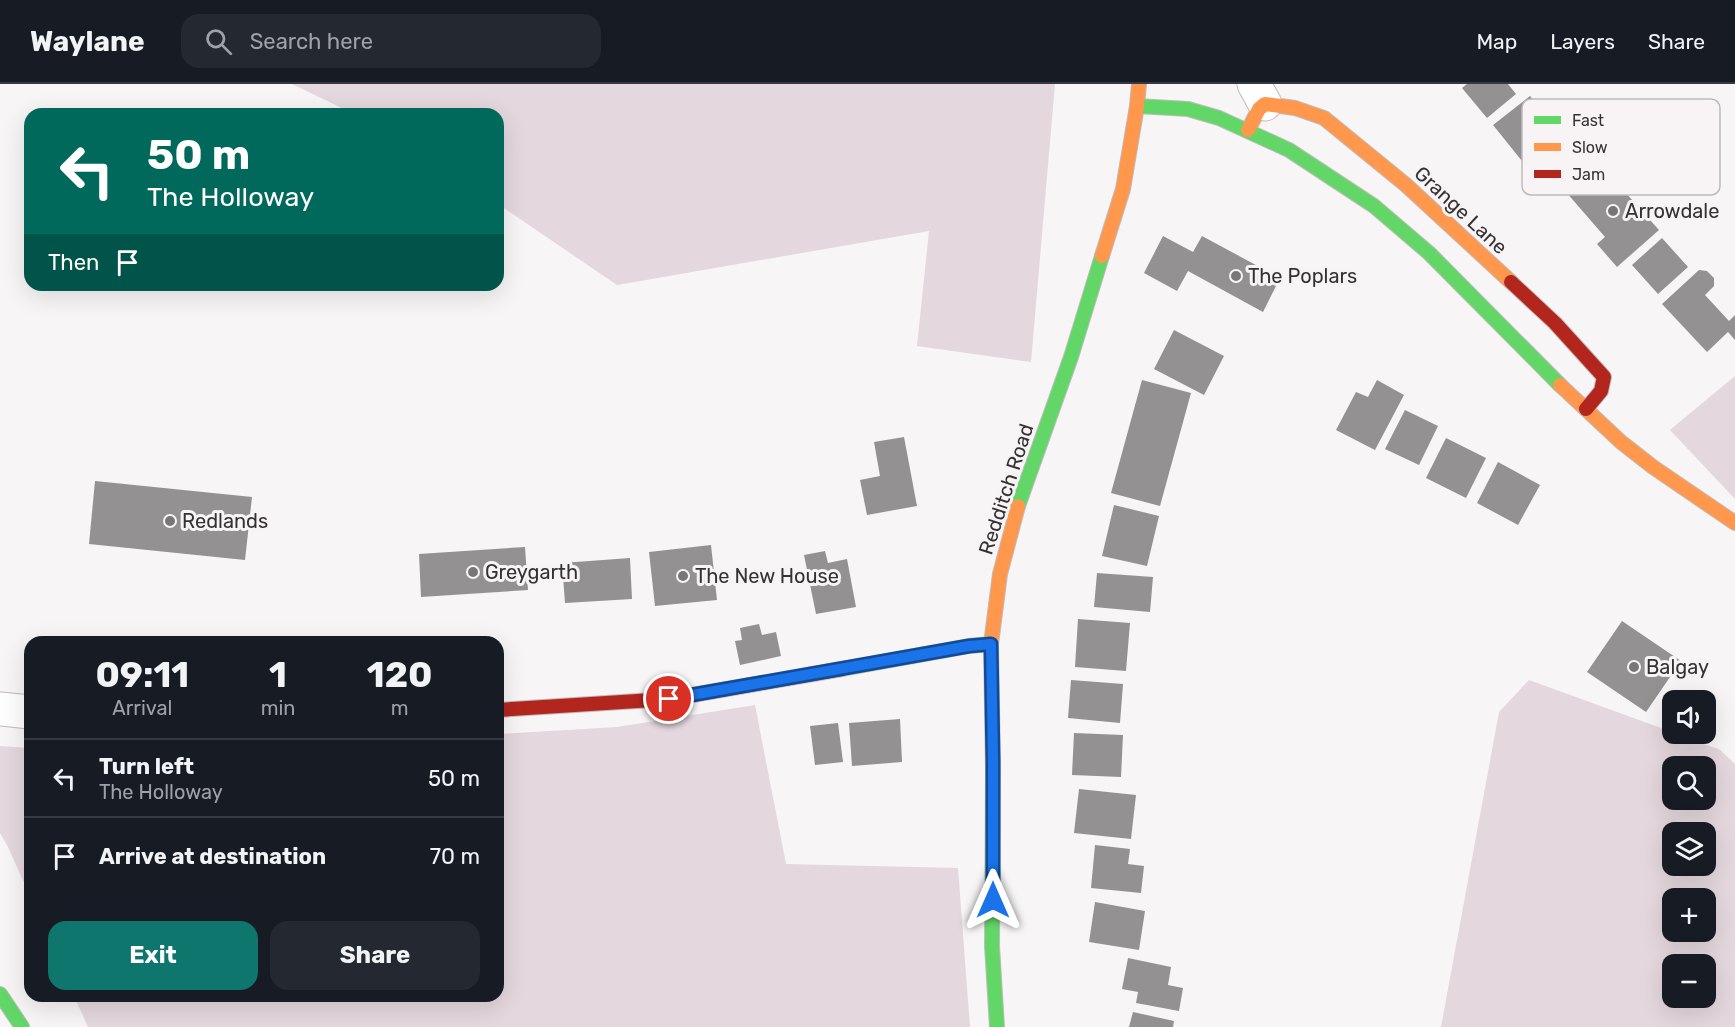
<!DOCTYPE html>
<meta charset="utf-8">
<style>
:root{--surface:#171b24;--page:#242831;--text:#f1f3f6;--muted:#9ea1a6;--line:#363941;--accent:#0f766e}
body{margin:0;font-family:Rubik,sans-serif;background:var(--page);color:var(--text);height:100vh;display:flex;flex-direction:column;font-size:22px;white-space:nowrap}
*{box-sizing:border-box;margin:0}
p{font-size:20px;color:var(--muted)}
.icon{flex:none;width:33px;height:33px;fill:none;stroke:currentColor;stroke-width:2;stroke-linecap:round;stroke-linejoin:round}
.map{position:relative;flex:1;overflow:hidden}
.sheet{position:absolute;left:24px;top:552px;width:480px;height:366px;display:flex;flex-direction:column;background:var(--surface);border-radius:18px;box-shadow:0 6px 24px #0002}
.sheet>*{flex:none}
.hud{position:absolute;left:24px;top:24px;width:480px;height:183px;border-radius:18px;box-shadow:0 6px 24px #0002;background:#00695c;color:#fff;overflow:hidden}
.buttons{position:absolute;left:1662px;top:606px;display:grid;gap:12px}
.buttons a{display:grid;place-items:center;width:54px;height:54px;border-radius:12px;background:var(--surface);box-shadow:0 6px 24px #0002;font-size:30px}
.pin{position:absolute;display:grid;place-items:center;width:51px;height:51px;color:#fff;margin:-26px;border:3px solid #fff;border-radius:50%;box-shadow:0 2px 6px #0007}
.me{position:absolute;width:66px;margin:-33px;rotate:0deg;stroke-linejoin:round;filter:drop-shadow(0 0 4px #0008)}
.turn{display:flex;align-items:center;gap:21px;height:126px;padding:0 24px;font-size:27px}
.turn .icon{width:78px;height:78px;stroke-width:2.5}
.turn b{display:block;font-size:42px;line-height:51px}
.then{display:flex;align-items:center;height:57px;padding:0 24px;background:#0003;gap:12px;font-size:22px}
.eta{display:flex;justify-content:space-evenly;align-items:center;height:102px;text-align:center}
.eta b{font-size:36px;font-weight:700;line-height:42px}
.action{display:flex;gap:12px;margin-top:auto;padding:12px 24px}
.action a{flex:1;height:69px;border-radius:18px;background:var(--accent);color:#fff;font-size:24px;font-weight:700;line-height:69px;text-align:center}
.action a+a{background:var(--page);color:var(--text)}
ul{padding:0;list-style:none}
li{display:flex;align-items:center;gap:18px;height:78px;padding:0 24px;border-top:2px solid var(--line)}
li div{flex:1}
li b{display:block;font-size:22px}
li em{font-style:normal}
header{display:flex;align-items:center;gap:36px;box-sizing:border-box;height:84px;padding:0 30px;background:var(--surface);border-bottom:2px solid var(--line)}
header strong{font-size:28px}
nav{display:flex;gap:33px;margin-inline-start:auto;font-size:21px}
.search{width:420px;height:54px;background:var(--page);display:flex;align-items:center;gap:15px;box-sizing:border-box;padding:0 21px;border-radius:18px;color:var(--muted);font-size:22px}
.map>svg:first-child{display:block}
.green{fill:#e4d7de;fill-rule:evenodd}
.building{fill:#939192}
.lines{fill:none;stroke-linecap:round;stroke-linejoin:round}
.street-casing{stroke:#bebcbd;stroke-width:35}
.fast-casing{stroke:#bebcbd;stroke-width:16}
.slow-casing{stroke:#bebcbd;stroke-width:16}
.jam-casing{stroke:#bebcbd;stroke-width:16}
.street{stroke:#fefefe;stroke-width:33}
.fast{stroke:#63d668;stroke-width:14}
.slow{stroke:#ff974d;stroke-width:14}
.jam{stroke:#b3261e;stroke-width:14}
.route-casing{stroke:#114b97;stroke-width:15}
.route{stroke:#1a73e8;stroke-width:10}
.poi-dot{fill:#787677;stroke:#f8f4f6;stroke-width:2}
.labels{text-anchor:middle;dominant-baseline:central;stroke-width:6;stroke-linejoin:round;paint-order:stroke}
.street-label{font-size:20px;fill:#343233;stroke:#f8f4f6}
.poi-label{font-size:20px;fill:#343233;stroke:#f8f4f6;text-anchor:start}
.key{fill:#f8f4f6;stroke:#bdbabc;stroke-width:1.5}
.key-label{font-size:16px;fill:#343233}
</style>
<header>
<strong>Waylane</strong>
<div class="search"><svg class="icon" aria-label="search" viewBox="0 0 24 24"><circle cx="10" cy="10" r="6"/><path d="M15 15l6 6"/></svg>Search here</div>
<nav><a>Map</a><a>Layers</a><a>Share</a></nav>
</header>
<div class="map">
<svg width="1735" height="943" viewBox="0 0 1735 943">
<rect width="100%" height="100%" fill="#f7f5f6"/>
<path class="green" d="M292 0H1055L1031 278 917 262 929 147 617 201 498 120V30H354Z
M1735 292V415L1670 346Z
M1529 596 1672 648V650L1719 665 1735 680V943H1441L1499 628ZM1706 682V716H1672V682ZM1706 748V782H1672V748ZM1706 814V848H1672V814ZM1706 880V914H1672V880Z
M755 621 786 780 958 784 970 943H88L74 912H498V650L617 643Z
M0 662 30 664V812L8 763 0 749Z"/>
<path class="building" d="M1467 0H1508L1516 10 1487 34 1462 4Z
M1530 12 1579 72 1542 102 1493 41Z
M1599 79 1659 146 1617 183 1597 160 1605 153 1566 108Z
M1163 152 1193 168 1202 152 1280 194 1263 228 1188 187 1177 207 1144 189Z
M1662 154 1688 183 1658 210 1632 181Z
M1699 186 1707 187 1714 194V202L1705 211 1729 237 1735 231V256L1728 248 1707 268 1662 220Z
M1174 246 1224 272 1204 311 1154 285Z
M1142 296 1191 309 1160 422 1111 409Z
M1377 296 1404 311 1375 366 1336 346 1356 308 1368 313Z
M1405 326 1438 342 1419 381 1385 365Z
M904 353 917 422 867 431 860 396 880 392 874 358Z
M1446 354 1486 374 1466 414 1426 394Z
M1498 378 1540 401 1518 441 1477 419Z
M95 397 252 413 245 476 89 460Z
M1114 421 1159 432 1147 482 1102 472Z
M711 461 717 516 655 522 649 468Z
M525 463 528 506 421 513 419 470Z
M825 467 828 479 847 475 856 523 816 530 804 471Z
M630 474 632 515 565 519 562 479Z
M1097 489 1153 493 1150 528 1094 523Z
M1078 535 1130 539 1126 587 1075 583Z
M1622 537 1681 577 1646 628 1587 588Z
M759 540 762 551 776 548 781 572 740 581 735 557 742 556 740 544Z
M1071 596 1123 600 1120 639 1068 634Z
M900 635 902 678 852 682 849 639Z
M838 639 843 678 815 681 810 642Z
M1074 649 1123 651 1121 693 1072 691Z
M1079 705 1136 711 1131 755 1074 749Z
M1095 761 1130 765 1128 780 1144 782 1141 809 1091 804Z
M1095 818 1145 827 1139 866 1089 858Z
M1128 874 1171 883 1168 901 1183 904 1179 927 1136 919 1138 908 1122 905Z
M1133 928 1174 937 1173 943H1129Z"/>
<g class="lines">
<g class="street-casing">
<path id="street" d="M1254 0 1265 20
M0 625 30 628"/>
</g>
<g class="fast-casing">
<path id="fast" d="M1137 22 1188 25 1219 34 1289 66 1374 122 1429 169 1560 301
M1018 422 1071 273 1102 172
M842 585 969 562 991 560
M993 686 992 862 997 943
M0 910 22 943"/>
</g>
<g class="slow-casing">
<path id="slow" d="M1248 46 1259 25 1265 20 1295 24 1324 34 1406 101 1511 198
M1102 172 1123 105 1137 22 1139 0
M1560 301 1621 358 1653 383 1735 439
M993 686 991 560 1000 490 1018 422"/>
</g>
<g class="jam-casing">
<path id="jam" d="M1511 198 1555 239 1604 293 1601 307 1586 325
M498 626 669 615 842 585"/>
</g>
<use href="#street" class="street"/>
<use href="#fast" class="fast"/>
<use href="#slow" class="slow"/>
<use href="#jam" class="jam"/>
</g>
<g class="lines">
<g class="route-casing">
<path id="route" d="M669 615 969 562 991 560 993 676V816"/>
</g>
<use href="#route" class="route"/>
</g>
<g class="poi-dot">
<circle cx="1613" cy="127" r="6"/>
<circle cx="1236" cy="192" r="6"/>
<circle cx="170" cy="437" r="6"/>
<circle cx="473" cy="488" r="6"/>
<circle cx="683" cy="492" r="6"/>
<circle cx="1634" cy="583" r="6"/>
</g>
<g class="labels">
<g class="street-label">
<text transform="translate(1461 126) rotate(43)">Grange Lane</text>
<text transform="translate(1006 405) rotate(-72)">Redditch Road</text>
</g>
<g class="poi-label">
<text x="1625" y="127">Arrowdale</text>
<text x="1248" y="192">The Poplars</text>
<text x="182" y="437">Redlands</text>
<text x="485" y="488">Greygarth</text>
<text x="695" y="492">The New House</text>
<text x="1646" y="583">Balgay</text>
</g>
</g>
<rect x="1522" y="15" width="198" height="96" rx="9" class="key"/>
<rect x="1534" y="32" width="27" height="8" fill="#63d668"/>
<rect x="1534" y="59" width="27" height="8" fill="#ff974d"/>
<rect x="1534" y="86" width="27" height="8" fill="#b3261e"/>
<g class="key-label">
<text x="1572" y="42">Fast</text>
<text x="1572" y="69">Slow</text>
<text x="1572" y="96">Jam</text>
</g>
</svg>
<div class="buttons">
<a><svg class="icon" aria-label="sound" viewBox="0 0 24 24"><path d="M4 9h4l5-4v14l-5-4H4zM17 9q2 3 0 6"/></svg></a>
<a><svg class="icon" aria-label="search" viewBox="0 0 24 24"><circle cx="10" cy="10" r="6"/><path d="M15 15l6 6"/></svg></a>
<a><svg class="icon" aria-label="layers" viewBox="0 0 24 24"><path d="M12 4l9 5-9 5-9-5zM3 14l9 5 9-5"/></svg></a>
<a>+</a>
<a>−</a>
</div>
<div class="pin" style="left:669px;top:615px;background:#d93025"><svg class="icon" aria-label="arrive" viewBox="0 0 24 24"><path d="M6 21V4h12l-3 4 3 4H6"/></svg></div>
<svg class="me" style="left:993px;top:816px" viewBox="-20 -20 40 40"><path d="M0-17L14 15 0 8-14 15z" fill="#1a73e8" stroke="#fff" stroke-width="4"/></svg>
<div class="hud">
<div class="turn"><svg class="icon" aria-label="left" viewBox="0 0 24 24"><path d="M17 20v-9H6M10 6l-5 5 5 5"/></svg><div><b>50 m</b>The Holloway</div></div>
<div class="then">Then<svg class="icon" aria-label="arrive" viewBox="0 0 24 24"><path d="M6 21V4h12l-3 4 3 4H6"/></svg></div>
</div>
<section class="sheet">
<div class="eta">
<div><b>09:11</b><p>Arrival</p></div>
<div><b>1</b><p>min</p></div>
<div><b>120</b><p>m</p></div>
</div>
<ul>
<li><svg class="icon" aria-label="left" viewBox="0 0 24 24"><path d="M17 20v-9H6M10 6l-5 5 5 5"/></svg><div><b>Turn left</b><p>The Holloway</p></div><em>50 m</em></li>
<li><svg class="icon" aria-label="arrive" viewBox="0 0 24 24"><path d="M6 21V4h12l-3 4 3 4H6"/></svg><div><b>Arrive at destination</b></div><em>70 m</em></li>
</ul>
<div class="action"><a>Exit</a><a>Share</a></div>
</section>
</div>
